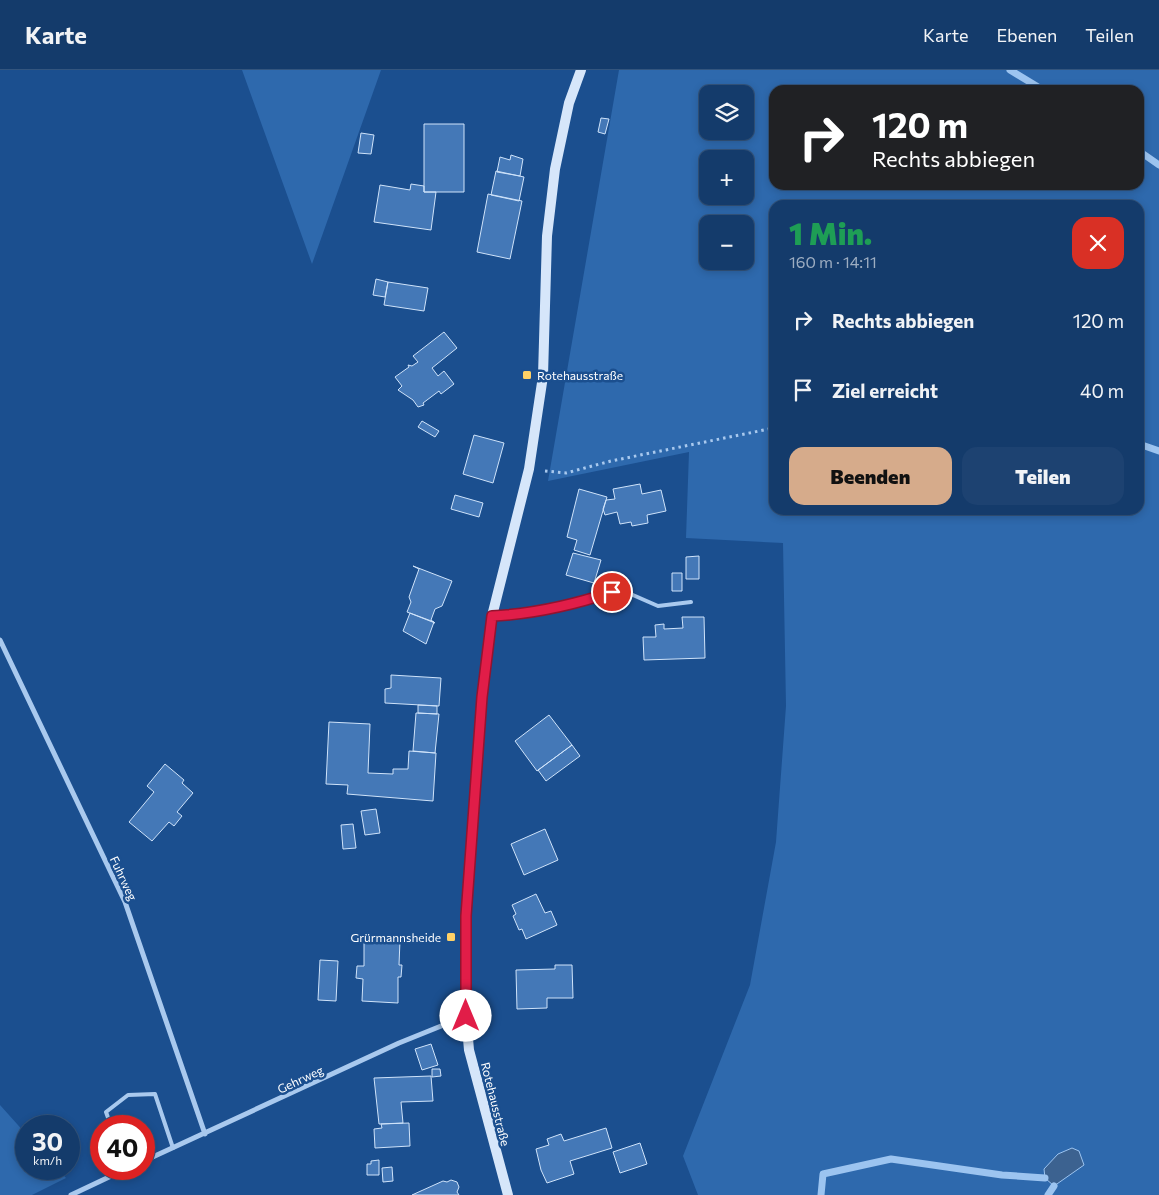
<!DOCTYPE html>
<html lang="de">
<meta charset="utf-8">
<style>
:root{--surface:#143b6b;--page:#1d4271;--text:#f1f3f6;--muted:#9dadc1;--line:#33557e;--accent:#d6ab8b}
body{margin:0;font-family:Commissioner,sans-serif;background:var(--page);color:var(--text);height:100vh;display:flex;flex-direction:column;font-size:19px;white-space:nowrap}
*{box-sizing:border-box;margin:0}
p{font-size:16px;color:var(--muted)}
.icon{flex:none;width:28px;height:28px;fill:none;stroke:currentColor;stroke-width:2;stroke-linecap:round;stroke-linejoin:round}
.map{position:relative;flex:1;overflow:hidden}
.sheet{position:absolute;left:769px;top:130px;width:375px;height:315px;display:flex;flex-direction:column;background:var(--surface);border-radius:15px;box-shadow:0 2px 8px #0003,0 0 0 1px var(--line)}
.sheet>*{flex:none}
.top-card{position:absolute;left:769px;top:15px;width:375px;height:105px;border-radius:15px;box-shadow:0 2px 8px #0003,0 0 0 1px var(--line);background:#202124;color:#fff;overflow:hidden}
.tools{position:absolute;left:699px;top:15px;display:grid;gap:10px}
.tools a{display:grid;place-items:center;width:55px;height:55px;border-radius:10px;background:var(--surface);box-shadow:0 2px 8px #0003,0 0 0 1px var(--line);font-size:25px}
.speed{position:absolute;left:15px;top:1045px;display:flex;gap:10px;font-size:25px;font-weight:700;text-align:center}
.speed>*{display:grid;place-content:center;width:65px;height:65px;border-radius:50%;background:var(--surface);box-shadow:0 2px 8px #0003,0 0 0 1px var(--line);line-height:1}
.speed small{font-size:12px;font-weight:400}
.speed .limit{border:8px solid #d22;background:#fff;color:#111}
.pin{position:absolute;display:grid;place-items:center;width:42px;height:42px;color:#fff;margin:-21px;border:2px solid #fff;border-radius:50%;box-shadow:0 1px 5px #0007}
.me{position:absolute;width:55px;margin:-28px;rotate:0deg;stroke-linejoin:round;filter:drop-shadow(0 0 4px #0008)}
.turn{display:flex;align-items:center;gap:18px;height:105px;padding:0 20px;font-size:22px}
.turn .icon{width:65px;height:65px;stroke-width:2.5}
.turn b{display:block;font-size:35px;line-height:42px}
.round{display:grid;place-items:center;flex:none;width:52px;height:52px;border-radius:15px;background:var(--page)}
.head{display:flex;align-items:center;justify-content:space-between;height:85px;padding:0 20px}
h1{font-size:30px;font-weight:800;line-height:38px;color:#1e9e55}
.primary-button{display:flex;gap:10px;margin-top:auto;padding:10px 20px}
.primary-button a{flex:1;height:58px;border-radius:15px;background:var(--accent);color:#111;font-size:20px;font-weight:800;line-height:58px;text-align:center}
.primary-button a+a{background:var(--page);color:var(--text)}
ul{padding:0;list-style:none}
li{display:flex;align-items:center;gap:15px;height:70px;padding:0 20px}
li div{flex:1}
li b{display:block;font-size:19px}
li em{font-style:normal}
header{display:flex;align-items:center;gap:30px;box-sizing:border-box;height:70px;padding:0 25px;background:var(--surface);border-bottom:1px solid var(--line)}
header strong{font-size:24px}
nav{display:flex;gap:28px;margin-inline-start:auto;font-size:18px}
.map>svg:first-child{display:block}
.green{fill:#2e69ad;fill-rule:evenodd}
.water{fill:#3c6290;stroke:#9cc4f0}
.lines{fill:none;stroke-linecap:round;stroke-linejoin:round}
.stream{stroke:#9cc4f0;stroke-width:7}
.building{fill:#4478b7;stroke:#cfe3fa}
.path{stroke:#a9c9ee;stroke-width:3;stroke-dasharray:2.5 4;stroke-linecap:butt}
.lane{stroke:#a9c9ee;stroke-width:4}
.street{stroke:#a9c9ee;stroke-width:5}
.secondary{stroke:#d6e6fa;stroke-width:10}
.route-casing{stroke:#92132f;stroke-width:12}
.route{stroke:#e11d48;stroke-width:9}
.poi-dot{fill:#ffd166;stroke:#1b4f8f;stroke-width:2}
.labels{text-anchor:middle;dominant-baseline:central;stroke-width:5;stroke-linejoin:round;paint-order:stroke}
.poi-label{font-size:12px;fill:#fff;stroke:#1b4f8f;text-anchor:start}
.street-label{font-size:12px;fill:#fff;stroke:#1b4f8f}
</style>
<header>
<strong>Karte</strong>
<nav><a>Karte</a><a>Ebenen</a><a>Teilen</a></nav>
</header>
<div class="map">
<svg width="1159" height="1125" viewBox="0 0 1159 1125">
<rect width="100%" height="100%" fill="#1b4f8f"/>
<path class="green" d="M242 0H381L312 194Z
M619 0H1159V1125H698L683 1086 750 915 776 772 786 636 783 473 686 468 689 382 548 411ZM774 20H1139V115H774ZM708 24H745V61H708ZM708 89H745V126H708ZM774 135H1139V440H774ZM708 154H745V191H708Z
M0 1035 26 1064V1099H58L66 1108 32 1125H0Z"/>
<path class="water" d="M1072 1078 1079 1081 1084 1095 1054 1116 1045 1108 1044 1099 1058 1084Z"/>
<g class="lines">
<path class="stream" d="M1010 0 1043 20
M1139 81 1159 95
M1139 374 1159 381
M821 1125 823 1104 891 1089 1002 1105 1045 1108
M1048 1125 1054 1116"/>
</g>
<path class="building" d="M601 48 609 49 605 64 598 62Z
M424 54H464V122H424Z
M361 63 374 65 371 84 358 83Z
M511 85 523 89 520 106 497 102 500 87 510 90Z
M496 101 524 107 519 131 491 125Z
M411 114 424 116V122H436L431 160 374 152 380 115 410 120Z
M488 124 522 131 510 189 477 182Z
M376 209 388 212 385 227 373 225Z
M388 212 428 218 424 241 384 235Z
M444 262 457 278 432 298 438 306 444 301 454 314 441 324 439 321 423 333 424 335 418 337 413 330 398 320 402 316 395 307 409 297 408 295 412 296 418 292 413 286Z
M422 351 439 361 435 367 418 357Z
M474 365 504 373 493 413 463 404Z
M640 414 642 424 661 420 666 441 647 445 648 453 632 456 631 452 620 454 617 442 605 445 603 439 606 430 615 429 613 419Z
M579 419 607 427 590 485 574 480 577 470 567 467Z
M455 425 483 433 479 447 451 439Z
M573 483 601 490 594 513 566 505Z
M699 486V509H686V487Z
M413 496 452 511 442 536 435 539 431 550 435 553 407 542 411 532 409 527 419 499Z
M672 503H682V521H672Z
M410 543 434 552 426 574 403 561Z
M682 547H704L705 588 644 590 643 567H656L655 555 664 554V559L683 558Z
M391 605 441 608 439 636 385 633V619L391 618Z
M418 635 437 636V644L418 643Z
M416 643 439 644 435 683 413 681Z
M549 645 572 675 537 701 515 671Z
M329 652 370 654 368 703 393 704V699H408L409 681 436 683 433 731 347 724 348 715 326 714Z
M572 675 580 686 546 711 538 700Z
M165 694 184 710 182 713 193 723 177 742 182 746 174 756 169 752 152 771 129 752 154 722 147 716Z
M376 739 380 763 365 765 361 741Z
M353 754 356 778 343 779 341 755Z
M545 759 558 790 524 805 511 774Z
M536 824 545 843 551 841 557 855 526 869 522 859 519 860 513 846 516 844 512 835Z
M364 869 400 870 399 895H402L401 907H398V933L362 931 363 909 356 908 357 896H364Z
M320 890 338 891 336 931 318 930Z
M555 895H572L573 928H547V938L517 939 516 900 555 899Z
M431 974 438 995 422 1000 415 979Z
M432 999H440L441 1006 432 1007Z
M431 1006 433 1031 401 1032 403 1053 379 1054 374 1008Z
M409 1053 410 1076 375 1078 374 1059 382 1058 381 1054Z
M606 1058 612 1078 570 1091 574 1104 547 1113 541 1100 536 1079 549 1075 547 1069 561 1064 564 1071Z
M640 1073 647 1094 620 1103 613 1082Z
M379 1090V1105H367V1094H371V1091Z
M392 1097 393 1111 383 1112 382 1098Z
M451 1110 457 1112 459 1117 457 1122 459 1125H412L443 1111 447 1112Z"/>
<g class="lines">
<path class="path" d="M545 401 566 403 611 391 774 358"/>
<path class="lane" d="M494 546 526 544 593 528 612 522H626L658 536 691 532
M111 1056 106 1042 128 1025 155 1024 173 1078"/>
<path class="street" d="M0 570 125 832 205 1064
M144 1091 399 973 466 946
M71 1125 126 1099"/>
<path class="secondary" d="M508 1125 469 980 466 946V846L482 627 492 546 529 399 543 306 547 166 555 99 569 33 581 0"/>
</g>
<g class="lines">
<g class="route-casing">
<path id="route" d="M466 946V846L482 627 492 546C533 544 573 535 612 522"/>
</g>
<use href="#route" class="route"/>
</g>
<g class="poi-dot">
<rect x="522" y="300" width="10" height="10" rx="2.5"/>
<rect x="446" y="862" width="10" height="10" rx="2.5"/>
</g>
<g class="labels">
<g class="poi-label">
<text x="537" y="305">Rotehausstraße</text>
<text x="441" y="867" text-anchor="end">Grürmannsheide</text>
</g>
<g class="street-label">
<text transform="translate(124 808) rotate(65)">Fuhrweg</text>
<text transform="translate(300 1009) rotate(-25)">Gehrweg</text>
<text transform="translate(496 1034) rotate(76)">Rotehausstraße</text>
</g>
</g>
</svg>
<div class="tools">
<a><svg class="icon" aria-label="layers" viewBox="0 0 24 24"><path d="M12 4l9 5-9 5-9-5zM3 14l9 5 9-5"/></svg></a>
<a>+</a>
<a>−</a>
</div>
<div class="speed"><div>30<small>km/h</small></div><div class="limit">40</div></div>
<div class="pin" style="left:612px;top:522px;background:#d93025"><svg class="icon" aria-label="arrive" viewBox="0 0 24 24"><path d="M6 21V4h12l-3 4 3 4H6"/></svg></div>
<svg class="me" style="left:466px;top:946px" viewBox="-20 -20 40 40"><circle r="19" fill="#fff"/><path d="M0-13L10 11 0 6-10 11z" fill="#e11d48"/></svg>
<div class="top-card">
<div class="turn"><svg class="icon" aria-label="right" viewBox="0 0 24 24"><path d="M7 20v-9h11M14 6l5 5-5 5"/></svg><div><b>120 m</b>Rechts abbiegen</div></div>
</div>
<section class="sheet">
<div class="head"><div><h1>1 Min.</h1><p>160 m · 14:11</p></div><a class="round" style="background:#d93025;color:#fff"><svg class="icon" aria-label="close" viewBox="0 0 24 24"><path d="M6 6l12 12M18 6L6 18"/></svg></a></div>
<ul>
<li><svg class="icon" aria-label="right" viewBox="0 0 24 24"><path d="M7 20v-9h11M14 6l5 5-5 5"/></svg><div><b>Rechts abbiegen</b></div><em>120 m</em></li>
<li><svg class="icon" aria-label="arrive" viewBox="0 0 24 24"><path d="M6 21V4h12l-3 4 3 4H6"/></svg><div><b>Ziel erreicht</b></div><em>40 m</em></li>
</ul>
<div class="primary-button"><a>Beenden</a><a>Teilen</a></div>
</section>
</div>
